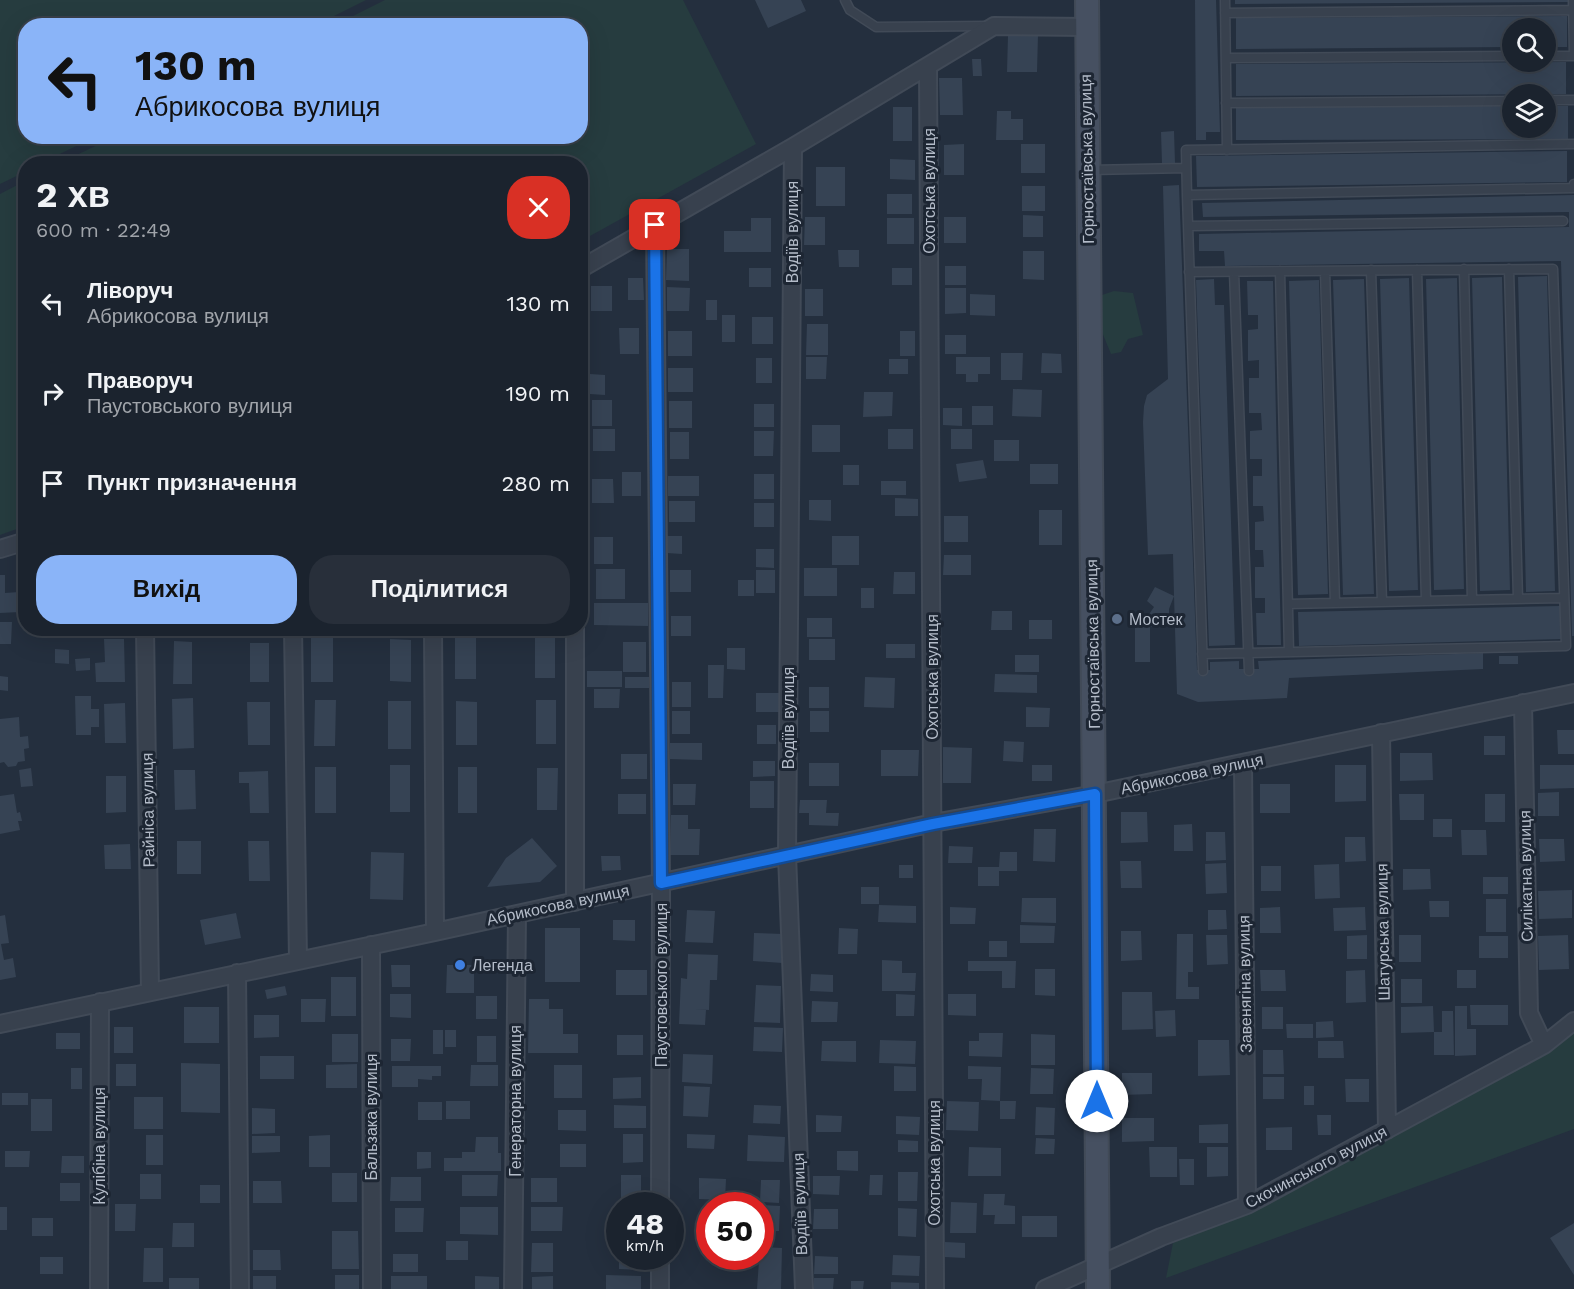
<!DOCTYPE html>
<html lang="uk">
<meta charset="utf-8">
<style>
:root{--surface:#1b232e;--page:#282f3a;--text:#f1f3f6;--muted:#a0a4aa;--line:#39404a;--accent:#8ab4f8}
body{margin:0;font-family:"Work Sans",sans-serif;background:var(--page);color:var(--text);height:100vh;display:flex;flex-direction:column;font-size:22px;white-space:nowrap}
*{box-sizing:border-box;margin:0}
p{font-size:20px;color:var(--muted)}
.icon{flex:none;width:33px;height:33px;fill:none;stroke:currentColor;stroke-width:2;stroke-linecap:round;stroke-linejoin:round}
.map{position:relative;flex:1;overflow:hidden}
.panel{position:absolute;left:18px;top:156px;width:570px;height:480px;display:flex;flex-direction:column;background:var(--surface);border-radius:24px;box-shadow:0 6px 24px #0002,0 0 0 2px var(--line)}
.panel>*{flex:none}
.banner{position:absolute;left:18px;top:18px;width:570px;height:126px;border-radius:24px;box-shadow:0 6px 24px #0002,0 0 0 2px var(--line);background:#8ab4f8;color:#111;overflow:hidden}
.controls{position:absolute;left:1502px;top:18px;display:grid;gap:12px}
.controls a{display:grid;place-items:center;width:54px;height:54px;border-radius:50%;background:var(--surface);box-shadow:0 6px 24px #0002,0 0 0 2px var(--line);font-size:30px}
.speed{position:absolute;left:606px;top:1192px;display:flex;gap:12px;font-size:30px;font-weight:700;text-align:center}
.speed>*{display:grid;place-content:center;width:78px;height:78px;border-radius:50%;background:var(--surface);box-shadow:0 6px 24px #0002,0 0 0 2px var(--line);line-height:1}
.speed small{font-size:15px;font-weight:400}
.speed .limit{border:9px solid #d22;background:#fff;color:#111}
.pin{position:absolute;display:grid;place-items:center;width:51px;height:51px;color:#fff;margin:-26px;border-radius:12px;box-shadow:0 3px 9px #0006}
.me{position:absolute;width:66px;margin:-33px;rotate:0deg;stroke-linejoin:round;filter:drop-shadow(0 0 4px #0008)}
.turn{display:flex;align-items:center;gap:21px;height:126px;padding:0 18px;font-size:27px}
.turn .icon{width:78px;height:78px;stroke-width:2.5}
.turn b{display:block;font-size:42px;line-height:51px}
.round{display:grid;place-items:center;flex:none;width:63px;height:63px;border-radius:24px;background:var(--page)}
.head{display:flex;align-items:center;justify-content:space-between;height:102px;padding:0 18px}
h1{font-size:36px;font-weight:700;line-height:45px}
.action{display:flex;gap:12px;margin-top:auto;padding:12px 18px}
.action a{flex:1;height:69px;border-radius:24px;background:var(--accent);color:#111;font-size:24px;font-weight:700;line-height:69px;text-align:center}
.action a+a{background:var(--page);color:var(--text)}
ul{padding:0;list-style:none}
li{display:flex;align-items:center;gap:18px;height:90px;padding:0 18px}
li div{flex:1}
li b{display:block;font-size:22px}
li em{font-style:normal}
.map>svg:first-child{display:block}
.green{fill:#263c3f}
.building{fill:#364354}
.lines{fill:none;stroke-linecap:round;stroke-linejoin:round}
.service-casing{stroke:#414a57;stroke-width:11}
.minor-casing{stroke:#414a57;stroke-width:20}
.secondary-casing{stroke:#414a57;stroke-width:26}
.service{stroke:#38414e;stroke-width:8}
.minor{stroke:#38414e;stroke-width:16}
.secondary{stroke:#465061;stroke-width:22}
.route-casing{stroke:#114b97;stroke-width:15}
.route{stroke:#1a73e8;stroke-width:10}
.service-dot{fill:#5c6f8a;stroke:#1d2633;stroke-width:2}
.shop-dot{fill:#3f7fe0;stroke:#1d2633;stroke-width:2}
.labels{text-anchor:middle;dominant-baseline:central;stroke-width:6;stroke-linejoin:round;paint-order:stroke}
.street-label{font-size:16px;fill:#b4bcc9;stroke:#1d2633}
.poi-label{font-size:16px;fill:#b4bcc9;stroke:#1d2633;text-anchor:start}
</style>
<div class="map">
<svg width="1574" height="1289" viewBox="0 0 1574 1289">
<rect width="100%" height="100%" fill="#242f3e"/>
<path class="green" d="M0 0H366L316 25 26 26V136L95 137 41 163 26 164 25 172 0 184Z
M385 0H683L756 144 581 241 580 164 60 163 114 137 580 136V26L335 25Z
M25 181V526L0 535V194Z
M1114 291 1133 293 1143 335 1128 339 1121 352 1111 354 1097 320 1102 295Z
M1574 1031V1129L1166 1278 1173 1243 1543 1053Z"/>
<path class="building" d="M755 0H801L806 11 768 28Z
M1195 0H1216L1220 132H1206V140H1196Z
M1235 0H1568V2L1235 4Z
M1567 16V47H1545V28H1512V47L1236 49V18Z
M1008 35H1038L1037 72H1007Z
M972 59H981L982 76H973Z
M1566 62V94L1236 96V64Z
M939 78H962L963 115H940Z
M1512 106V128H1545V106H1568V139L1236 140V107Z
M893 107H912V141H893Z
M997 111H1011V119H1023V140H996Z
M1174 131 1175 163H1162L1161 132Z
M964 144V175H944V145Z
M1021 144H1045V173H1021Z
M1567 151V182L1197 187 1196 156Z
M890 159 915 160V180L890 179Z
M816 167H845V206H816Z
M1179 185 1197 670H1210V662L1239 661V669H1259L1258 661 1483 653V669L1289 678 1287 698 1198 702 1177 694 1174 596 1169 609V626L1150 627V662H1135V622L1143 623 1154 607 1147 601 1155 587 1174 596 1173 554 1148 555 1143 422 1144 406 1147 395 1168 379 1163 186Z
M1022 186H1045V211H1022Z
M887 194H912V214H887Z
M1574 195V636H1572L1561 261 1225 266 1224 251H1199V234L1569 227V212L1203 217 1202 203Z
M1023 215 1043 216V237H1023Z
M805 217H825V245H804Z
M944 217H966V243H944Z
M751 218H771V252H724V231H751Z
M887 218H914V244H887Z
M667 249H689V281L666 280Z
M838 250H859V267H839Z
M1023 251H1044V280L1023 279Z
M945 266H966V285H945Z
M749 268H771V287H749Z
M892 268H912V285H892Z
M1547 276 1555 591 1526 592 1518 277Z
M1502 277 1510 590 1480 591 1472 278Z
M628 278H643L644 300H628Z
M1409 278 1418 590 1389 591 1380 279Z
M1457 278 1464 589 1434 590 1426 279Z
M1214 279 1215 305H1224L1235 645 1209 646 1196 280Z
M1364 279 1374 594 1343 595 1333 280Z
M1319 280 1328 594 1298 595 1289 281Z
M1247 281H1273L1281 645H1257L1256 613H1265V598H1255V567H1264L1263 550H1255V522L1264 521 1263 506H1253V476H1262V459H1250V431L1262 430 1261 413H1249V378H1259V360L1248 361V330L1258 329V315H1248Z
M591 286H612V311H591Z
M667 287 690 288 689 311H667Z
M945 288H966V313L945 314Z
M805 289H823V316H805Z
M970 294 995 295V316L970 315Z
M706 300H717V320H706Z
M722 315H735V342H722Z
M752 317H773V344H752Z
M807 324H828V355H806Z
M619 328H639V354H620Z
M668 331H692V356H668Z
M900 331H915V356H900Z
M945 335H966V354H945Z
M1001 353H1023L1022 380H1001Z
M1042 353 1061 354 1062 373H1041Z
M806 357H827L826 379H806Z
M956 357H990V374H978V382H966V374H956Z
M756 358H772V383H756Z
M889 359H908V374H889Z
M668 368H693V392H668Z
M590 374 605 375V395L590 394Z
M1013 389 1042 390 1041 417 1012 416Z
M864 392H893L892 416 863 417Z
M592 400H612V426H592Z
M669 401H692V428H669Z
M754 404H774V427H754Z
M972 406H993V425H972Z
M943 408H962V426L943 425Z
M812 425H840V452H812Z
M593 429H615V451H593Z
M888 429H913V449H888Z
M951 429H972V449H951Z
M754 431H774L773 456H754Z
M670 432H689V459H670Z
M994 440H1019V461H994Z
M983 460 987 478 959 482 956 464Z
M1030 464H1058V484H1030Z
M843 465H859V485H843Z
M622 472H641V496H622Z
M754 474H774V499H754Z
M668 476H699V496H668Z
M592 479H613L614 503H592Z
M881 481H906V495H881Z
M895 498 918 499V516H895Z
M809 500H831V521L809 520Z
M669 501H695V522H669Z
M754 503H774V527H754Z
M1039 510H1062V545H1039Z
M944 516H968V542H944Z
M667 536H682V554L667 553Z
M832 536H859V565H832Z
M594 537H613V564H594Z
M756 549H774V568L756 567Z
M944 555H971V575H943Z
M804 568H837V596H804Z
M596 569H625V599H596Z
M670 570H691V592H670Z
M756 570H775V593H756Z
M894 572H915V594H893Z
M0 575H5V593L19 592 20 612 0 613Z
M738 580H754V596H738Z
M861 588H874V608H861Z
M594 603H648V626L594 625Z
M1560 606 1561 639 1299 646 1298 612Z
M992 611H1012V630H991Z
M671 616H691V636H671Z
M807 618H832V637H807Z
M1029 620H1052V639H1029Z
M0 622H12L11 644H0Z
M535 634H555V678H535Z
M311 636H333V682H311Z
M455 636H476V679H455Z
M104 639H124L125 682H96L95 663 105 662Z
M390 639 411 640V682L390 681Z
M809 639H835V660H809Z
M174 641 192 642V684H173Z
M623 642H646V672H623Z
M250 643H269V682H250Z
M886 644H915V658H886Z
M727 648H745V670L727 669Z
M55 649 69 650V664L55 663Z
M1015 655H1039V672H1015Z
M1499 656H1518V664H1499Z
M90 658V670L76 671 75 659Z
M708 665H724L723 698H708Z
M587 671H622V687H587Z
M995 674 1037 675V693L994 692Z
M0 676 8 677V691L0 690Z
M625 677H649V688H625Z
M865 677 895 678 894 708 864 707Z
M672 682H691V707H672Z
M809 687H829V708H809Z
M594 689H620L619 708H594Z
M756 693H779V712H756Z
M75 696H91V709H99V727H91V735H76Z
M193 698 194 748 173 749 172 699Z
M315 700H336L335 746H314Z
M536 700H556V744H536Z
M388 701H411V749H388Z
M456 701 477 702V745H456Z
M247 702H270V745H248Z
M125 703 126 743H105L104 704Z
M1026 707 1050 708 1049 727H1026Z
M672 711H690V734H672Z
M810 711H829V732H810Z
M19 717 20 737 28 736 29 748 24 749 25 761 18 762 16 766 8 767 4 762 0 763V719Z
M757 725H776V744H757Z
M1557 730H1574V754H1558Z
M1484 736H1505V755H1484Z
M1004 741 1024 742 1023 762 1003 761Z
M670 743H702V760L670 759Z
M943 747 972 748 971 783H943Z
M881 750H919L918 776H881Z
M1400 753H1432L1433 780 1400 781Z
M621 754H647V779H621Z
M753 761H775V776L753 777Z
M809 763H839V786H809Z
M390 765H410V812H390Z
M1032 765H1052V781H1032Z
M1335 765H1366V801L1335 802Z
M1540 765H1574V788L1540 789Z
M315 767H336V813H315Z
M458 767H477V813H458Z
M31 768 33 786 21 787 19 770Z
M537 768H558L557 810H537Z
M174 770H195L196 809 175 810Z
M268 771 269 813H250L249 783H239V772Z
M106 776H126V812L106 813Z
M750 781H774V808H750Z
M673 784H696L695 805H673Z
M1260 784H1290V813H1260Z
M1559 792V816H1538V793Z
M14 794 17 813 20 812 22 821H18L20 830 0 834V796Z
M618 794H646V814H618Z
M1399 794H1424V820H1400Z
M1485 794H1505V822H1485Z
M800 800H827L826 813H839L838 826 809 825V813H799Z
M1121 812H1147L1148 842 1121 843Z
M671 815H688V829H700L699 855H670Z
M1433 819H1452V837H1433Z
M1192 824 1193 851H1174V825Z
M1034 829H1056L1055 862 1033 861Z
M1461 830H1486L1487 855H1462Z
M1206 832H1225L1226 860 1206 861Z
M1345 837H1365L1366 861 1345 862Z
M532 838 557 866 540 882 487 887 506 858Z
M1539 839H1564L1565 861 1540 862Z
M177 841H201V874H177Z
M248 841H269L270 881H249Z
M130 844 131 869H105L104 845Z
M949 846 973 847 972 863H948Z
M371 852 404 853 403 900 370 899Z
M1000 852H1017V871H999V886H978V867H999Z
M601 856H620L621 870 602 871Z
M1120 861H1141L1142 888H1121Z
M1226 863 1227 893 1206 894 1205 864Z
M1339 864 1340 898 1315 899 1314 865Z
M899 865H913V878H899Z
M1261 866H1281V891H1261Z
M1403 869H1430L1431 889 1403 890Z
M1483 877H1508V894H1483Z
M861 887H879V904H861Z
M1572 890V918L1539 919 1538 891Z
M1022 898H1056V923L1021 922Z
M1486 899H1506V932H1486Z
M1429 901H1449V917H1430Z
M879 905 916 906V923L878 922Z
M950 907 976 908 975 924H950Z
M1280 907 1281 933H1260V908Z
M1365 907 1366 930 1334 931 1333 908Z
M687 910 715 911 713 943 685 942Z
M1208 910H1226L1227 929 1208 930Z
M236 913 241 938 205 945 200 920Z
M5 915 9 943 1 944 4 960 13 958 16 977 0 980V916Z
M613 920H635V941L613 940Z
M1020 925 1055 926 1054 943H1020Z
M545 928H580V982H545Z
M839 928 858 929 857 954H838Z
M1121 931H1141L1142 960 1121 961Z
M754 933 783 934 782 963 753 961Z
M1177 934H1193V972H1188V987H1199V999H1176Z
M1206 935H1227L1228 964 1207 965Z
M1367 935V959H1347V936Z
M1399 935H1421V962H1399Z
M1568 935 1569 969 1539 970 1538 936Z
M1479 936H1508V958H1479Z
M989 941H1007V957H989Z
M688 954 718 955 717 980H710L709 1010 694 1009 706 1010 705 1025 679 1024 681 978 687 979Z
M882 960 902 961V973H916L915 991H882Z
M968 961H1016L1015 988H1002V971H968Z
M391 965H410V987H392Z
M447 965H474V993H446Z
M1035 969H1055V996L1035 995Z
M616 970H647V995H616Z
M1260 970H1285L1286 991H1261Z
M1365 970 1366 1002 1346 1003V971Z
M1457 970H1476V988H1457Z
M811 974 833 975V992L810 991Z
M331 977H356V1016H331Z
M1401 979H1422V1003H1401Z
M756 985 781 986 780 1023 754 1022Z
M285 986 287 995 267 999 265 990Z
M1122 992H1152L1153 1029 1122 1030Z
M390 994H411V1018L390 1017Z
M896 994 915 995 914 1016H896Z
M948 994H976V1016L948 1015Z
M476 996H497V1019H476Z
M301 999H326L325 1022H301Z
M529 999H549V1009H563V1034H578V1053H528Z
M812 1001 838 1002 837 1022H811Z
M1470 1005H1508V1025H1471Z
M1433 1006 1434 1032 1401 1033V1007Z
M1455 1006H1467V1029H1476V1055L1455 1056Z
M184 1007H219V1043H184Z
M1262 1007H1283V1029H1262Z
M1175 1010 1176 1036 1156 1037 1155 1011Z
M1442 1011H1453L1454 1055H1434V1032H1442Z
M254 1015H279V1037L254 1038Z
M1333 1021 1334 1037 1316 1038V1022Z
M1286 1024H1313V1038H1287Z
M114 1027H133V1053H114Z
M754 1027 783 1028 782 1052 753 1051Z
M433 1030H443V1054H433Z
M445 1030H456V1047H445Z
M56 1033H80V1049H56Z
M979 1033H1003L1002 1057 969 1056V1041H979Z
M332 1034H358V1062H332Z
M1031 1034 1055 1035V1065H1031Z
M617 1035H643V1055H617Z
M477 1036H496V1062H477Z
M391 1039H411L410 1061H391Z
M880 1040 916 1041 915 1064 879 1063Z
M1198 1040H1229L1230 1075 1198 1076Z
M822 1041H856V1062L821 1061Z
M1318 1041H1343L1344 1058H1318Z
M1263 1050H1283L1284 1074H1263Z
M683 1054 713 1055 712 1084 682 1082Z
M260 1056H294V1079H260Z
M181 1063 220 1064V1113L181 1112Z
M116 1064H136V1086H116Z
M357 1064V1088H326V1065Z
M471 1065H498V1086H470Z
M554 1065H582V1098H554Z
M392 1066H441V1076H432V1080L418 1079V1087H392Z
M894 1066 916 1067V1091H894Z
M968 1066 1001 1067 1000 1101 981 1100 982 1079H968Z
M71 1068H82V1089H71Z
M1031 1068 1054 1069 1053 1094H1030Z
M1122 1073H1152V1094L1122 1095Z
M641 1077V1098L613 1099V1078Z
M1263 1077H1284V1099H1263Z
M1345 1079H1369V1102H1346Z
M684 1086 710 1087 708 1117 683 1116Z
M1304 1086H1314V1105H1304Z
M2 1093H28V1105H2Z
M134 1097H163V1129H134Z
M31 1099H52V1131H31Z
M446 1101H470V1119H446Z
M947 1101 979 1102 978 1131 946 1130Z
M1000 1101H1016L1015 1119H1000Z
M418 1102H442V1120H418Z
M614 1105 646 1106V1128H614Z
M754 1105 781 1106 780 1124 753 1123Z
M1036 1107 1055 1108 1054 1135H1035Z
M252 1108 275 1109V1133L252 1134Z
M558 1110H586V1131L558 1130Z
M816 1115 842 1116 841 1132H816Z
M1317 1115H1331V1135H1318Z
M896 1116 920 1117 919 1135 896 1134Z
M1122 1118H1154V1141L1122 1142Z
M1228 1124V1143H1199V1125Z
M1292 1127V1150H1266V1128Z
M623 1134H643V1162L623 1163Z
M687 1134 715 1135 714 1149 687 1148Z
M146 1135H163V1165H146Z
M330 1135V1167H309V1136Z
M748 1135 785 1137 784 1162 747 1161Z
M252 1136H280V1152L252 1153Z
M476 1137H498V1153H501V1171H444V1158H462V1152H475Z
M1036 1138 1055 1139 1054 1154H1035Z
M898 1140 918 1141V1152H898Z
M560 1144H586V1167H560Z
M969 1147 1001 1148V1176H968Z
M1149 1147H1177V1177H1150Z
M1207 1147H1228V1176L1207 1177Z
M5 1151H30L29 1167H5Z
M837 1151H858V1171L837 1170Z
M417 1152H431V1168L417 1169Z
M62 1156H84V1173H61Z
M1179 1159H1194V1185H1180Z
M898 1172H918L917 1201H898Z
M332 1173H357V1202H332Z
M140 1174H161V1199H140Z
M462 1175H498L497 1196H462Z
M621 1175H641V1202H621Z
M870 1175H883L882 1195H869Z
M813 1176H840L839 1195 813 1194Z
M391 1177H421V1201H390Z
M531 1178H557V1202H531Z
M699 1178 726 1179 725 1200 699 1199Z
M761 1180H780L779 1203 760 1202Z
M253 1181H281L282 1203H253Z
M60 1183H80V1201H60Z
M200 1185H220V1203H200Z
M984 1194H1005L1004 1205 1015 1206V1224H994L995 1215H983Z
M951 1202 977 1203 976 1233H950Z
M115 1204H136L135 1231H115Z
M760 1205 780 1206 779 1231H760Z
M0 1207H7V1230H0Z
M460 1207H498V1235L460 1234Z
M531 1207H563L562 1231H531Z
M395 1208H424L423 1232H395Z
M611 1208H620V1226H611Z
M898 1208 917 1209 916 1237 898 1236Z
M814 1209H838V1229H813Z
M1022 1216H1057V1237H1022Z
M32 1218H53V1236H32Z
M173 1223H194V1247H172Z
M1574 1223V1275L1550 1238Z
M332 1231H358L359 1269H332Z
M446 1241H468V1260H446Z
M945 1242 965 1243V1258L945 1257Z
M532 1243H553V1272H531Z
M760 1247 782 1248 781 1289H757Z
M144 1248H163V1282H143Z
M253 1250H280L281 1270H253Z
M393 1254H418V1272H393Z
M893 1255 920 1256 919 1276 892 1275Z
M815 1256 838 1257V1274H814Z
M40 1257H63V1274H40Z
M619 1257H642V1270L619 1269Z
M335 1275H359V1289H335Z
M606 1275 641 1276V1289H606Z
M253 1276H276V1289H253Z
M391 1276H427V1289H391Z
M475 1276 499 1277V1289H475Z
M553 1276V1289H532V1277Z
M169 1278H199V1289H169Z
M814 1278H834L833 1289H814Z
M851 1281H864L863 1289H851Z
M891 1282 919 1283V1289H891Z"/>
<g class="lines">
<g class="service-casing">
<path id="service" d="M845 0 850 10 876 27 987 26
M1225 0 1227 150
M1573 0 1574 55
M1225 13 1574 10
M1545 56H1574
M1226 58 1512 56
M1545 100H1574
M1226 103 1512 101
M1574 144 1186 150 1187 195 1574 188V184
M1090 170 1186 168
M1187 195 1203 671
M1188 226 1563 221
M1464 269 1472 600
M1509 269 1518 599
M1371 270 1382 602
M1417 270 1426 601
M1280 271 1289 652
M1325 271 1335 603
M1189 272 1553 269 1566 646 1202 654
M1234 272 1249 671
M1288 604 1564 598"/>
</g>
<g class="minor-casing">
<path id="minor" d="M928 66 935 1289
M793 147 787 855 804 1289
M655 225 661 883 660 1206
M580 269 793 147 994 26 1086 27
M0 549 26 541
M145 628 150 991
M293 628 298 960
M433 628 435 932
M575 628V902
M1523 703 1529 1013 1544 1045
M1381 733 1387 1130
M1243 763 1247 1205
M371 945 372 1289
M237 973 240 1289
M0 1024 435 932 933 823 1095 794 1574 693
M99 1289 100 1002
M513 1289 517 914
M660 1289V1257
M1045 1289 1161 1237 1247 1205 1544 1045 1574 1021"/>
</g>
<g class="secondary-casing">
<path id="secondary" d="M1087 0 1098 1289"/>
</g>
<use href="#service" class="service"/>
<use href="#minor" class="minor"/>
<use href="#secondary" class="secondary"/>
</g>
<g class="lines">
<g class="route-casing">
<path id="route" d="M655 225 661 883 933 824 1095 794 1097 1101"/>
</g>
<use href="#route" class="route"/>
</g>
<circle class="service-dot" cx="1117" cy="619" r="6"/>
<circle class="shop-dot" cx="460" cy="965" r="6"/>
<g class="labels">
<g class="street-label">
<text transform="translate(1087 159) rotate(-91)">Горностаївська вулиця</text>
<text transform="translate(929 191) rotate(-90)">Охотська вулиця</text>
<text transform="translate(792 232) rotate(-90)">Водіїв вулиця</text>
<text transform="translate(1093 644) rotate(-91)">Горностаївська вулиця</text>
<text transform="translate(932 677) rotate(-90)">Охотська вулиця</text>
<text transform="translate(788 718) rotate(-90)">Водіїв вулиця</text>
<text transform="translate(1192 774) rotate(-12)">Абрикосова вулиця</text>
<text transform="translate(148 810) rotate(-91)">Райніса вулиця</text>
<text transform="translate(1526 876) rotate(-91)">Силікатна вулиця</text>
<text transform="translate(558 905) rotate(-12)">Абрикосова вулиця</text>
<text transform="translate(1383 932) rotate(-91)">Шатурська вулиця</text>
<text transform="translate(1245 984) rotate(-91)">Завенягіна вулиця</text>
<text transform="translate(661 985) rotate(-90)">Паустовського вулиця</text>
<text transform="translate(515 1101) rotate(-90)">Генераторна вулиця</text>
<text transform="translate(371 1117) rotate(-90)">Бальзака вулиця</text>
<text transform="translate(99 1146) rotate(-90)">Кулібіна вулиця</text>
<text transform="translate(934 1163) rotate(-90)">Охотська вулиця</text>
<text transform="translate(1316 1167) rotate(-28)">Скочинського вулиця</text>
<text transform="translate(800 1204) rotate(-92)">Водіїв вулиця</text>
</g>
<g class="poi-label">
<text x="1129" y="619">Мостек</text>
<text x="472" y="965">Легенда</text>
</g>
</g>
</svg>
<div class="controls">
<a><svg class="icon" aria-label="search" viewBox="0 0 24 24"><circle cx="10" cy="10" r="6"/><path d="M15 15l6 6"/></svg></a>
<a><svg class="icon" aria-label="layers" viewBox="0 0 24 24"><path d="M12 4l9 5-9 5-9-5zM3 14l9 5 9-5"/></svg></a>
</div>
<div class="speed"><div>48<small>km/h</small></div><div class="limit">50</div></div>
<div class="pin" style="left:655px;top:225px;background:#d93025"><svg class="icon" aria-label="arrive" viewBox="0 0 24 24"><path d="M6 21V4h12l-3 4 3 4H6"/></svg></div>
<svg class="me" style="left:1097px;top:1101px" viewBox="-20 -20 40 40"><circle r="19" fill="#fff"/><path d="M0-13L10 11 0 6-10 11z" fill="#1a73e8"/></svg>
<div class="banner">
<div class="turn"><svg class="icon" aria-label="left" viewBox="0 0 24 24"><path d="M17 20v-9H6M10 6l-5 5 5 5"/></svg><div><b>130 m</b>Абрикосова вулиця</div></div>
</div>
<section class="panel">
<div class="head"><div><h1>2 хв</h1><p>600 m · 22:49</p></div><a class="round" style="background:#d93025;color:#fff"><svg class="icon" aria-label="close" viewBox="0 0 24 24"><path d="M6 6l12 12M18 6L6 18"/></svg></a></div>
<ul>
<li><svg class="icon" aria-label="left" viewBox="0 0 24 24"><path d="M17 20v-9H6M10 6l-5 5 5 5"/></svg><div><b>Ліворуч</b><p>Абрикосова вулиця</p></div><em>130 m</em></li>
<li><svg class="icon" aria-label="right" viewBox="0 0 24 24"><path d="M7 20v-9h11M14 6l5 5-5 5"/></svg><div><b>Праворуч</b><p>Паустовського вулиця</p></div><em>190 m</em></li>
<li><svg class="icon" aria-label="arrive" viewBox="0 0 24 24"><path d="M6 21V4h12l-3 4 3 4H6"/></svg><div><b>Пункт призначення</b></div><em>280 m</em></li>
</ul>
<div class="action"><a>Вихід</a><a>Поділитися</a></div>
</section>
</div>
